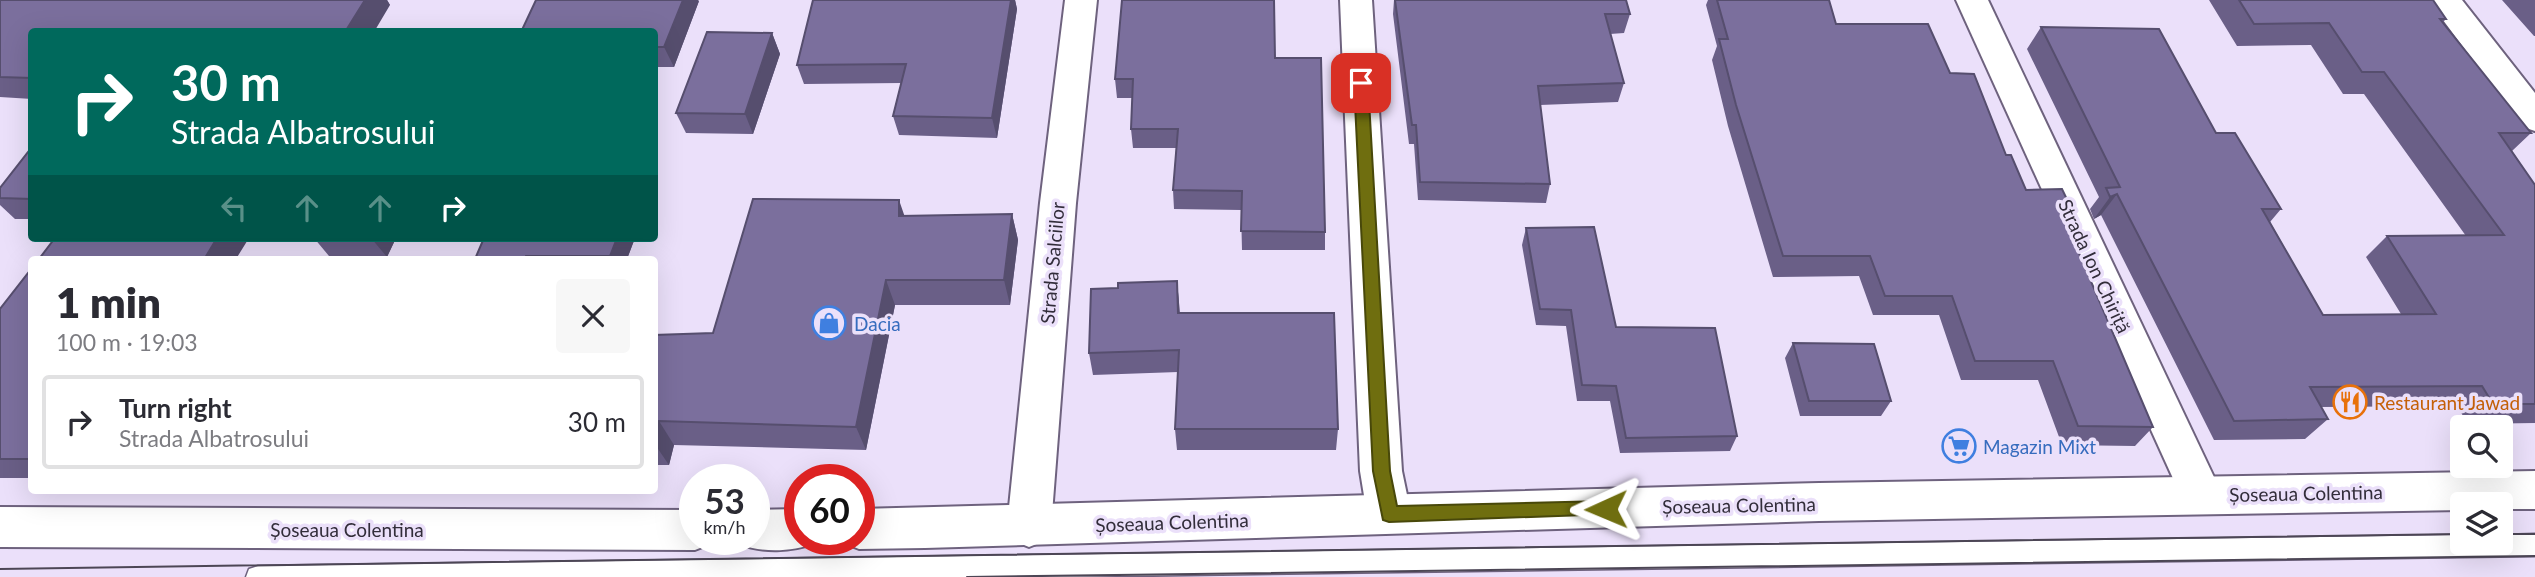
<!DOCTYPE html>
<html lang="en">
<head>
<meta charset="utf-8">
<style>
  body { margin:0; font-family:Lato,sans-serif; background:#f7f7f7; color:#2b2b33; height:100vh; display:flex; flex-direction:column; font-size:26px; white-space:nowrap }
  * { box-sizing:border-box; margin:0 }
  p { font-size:23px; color:#7c7c81 }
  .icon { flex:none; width:38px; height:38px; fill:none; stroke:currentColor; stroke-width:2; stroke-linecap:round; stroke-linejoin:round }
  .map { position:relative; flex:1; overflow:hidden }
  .panel { position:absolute; left:28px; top:256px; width:630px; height:238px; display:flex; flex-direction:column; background:#fff; border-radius:7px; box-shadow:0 7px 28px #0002 }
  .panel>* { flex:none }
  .top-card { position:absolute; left:28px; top:28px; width:630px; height:214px; border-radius:7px; box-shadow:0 7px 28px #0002; background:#00695c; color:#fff; overflow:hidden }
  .fabs { position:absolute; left:2450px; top:415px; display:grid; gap:14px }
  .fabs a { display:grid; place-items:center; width:63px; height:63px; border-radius:7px; background:#fff; box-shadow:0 7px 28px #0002; font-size:35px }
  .speed { position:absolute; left:679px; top:464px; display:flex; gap:14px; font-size:35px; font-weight:700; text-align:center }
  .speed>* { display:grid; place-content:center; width:91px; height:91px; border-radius:50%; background:#fff; box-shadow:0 7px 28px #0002; line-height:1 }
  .speed small { font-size:18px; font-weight:400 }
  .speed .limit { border:10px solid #d22; background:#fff; color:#111 }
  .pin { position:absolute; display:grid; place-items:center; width:60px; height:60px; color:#fff; margin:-30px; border-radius:14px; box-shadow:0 4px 10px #0006 }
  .me { position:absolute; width:77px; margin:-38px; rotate:269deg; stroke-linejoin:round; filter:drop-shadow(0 0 5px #0008) }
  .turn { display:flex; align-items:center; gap:24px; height:147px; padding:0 28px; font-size:32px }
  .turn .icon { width:91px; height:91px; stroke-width:2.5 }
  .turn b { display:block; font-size:49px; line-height:60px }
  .lanes { display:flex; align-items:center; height:66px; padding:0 28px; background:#0003; justify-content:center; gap:35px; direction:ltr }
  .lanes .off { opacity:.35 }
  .round { display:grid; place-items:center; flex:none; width:74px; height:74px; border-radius:7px; background:#f7f7f7 }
  .headline { display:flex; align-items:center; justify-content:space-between; height:119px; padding:0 28px }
  h1 { font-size:42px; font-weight:800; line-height:52px }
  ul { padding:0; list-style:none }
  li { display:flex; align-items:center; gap:21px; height:94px; margin:0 14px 10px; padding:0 14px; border:4px solid #e1e1e2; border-radius:7px }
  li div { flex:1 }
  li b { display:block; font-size:26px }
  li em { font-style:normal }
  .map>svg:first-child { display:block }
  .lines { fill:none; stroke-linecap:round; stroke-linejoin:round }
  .lane-casing { stroke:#6e627e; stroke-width:3 }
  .street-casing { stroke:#6e627e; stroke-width:4 }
  .secondary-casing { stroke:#6e627e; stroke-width:4 }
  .primary-casing { stroke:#6e627e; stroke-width:4 }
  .lane { fill:#fff; fill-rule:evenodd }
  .street { fill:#fff; fill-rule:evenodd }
  .secondary { fill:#fff; fill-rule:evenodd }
  .primary { fill:#fff; fill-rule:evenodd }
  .tram { stroke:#4c4655; stroke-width:2 }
  .wall { fill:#6a5f87 }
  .shaded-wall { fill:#564e6e }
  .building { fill:#7b6f9d; stroke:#564e6e; stroke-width:2 }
  .route { fill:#6f6e0f; stroke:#48480a; stroke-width:2 }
  .labels { text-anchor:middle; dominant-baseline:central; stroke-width:7; stroke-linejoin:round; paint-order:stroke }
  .street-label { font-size:19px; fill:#322d3a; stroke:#ebe0fa }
  .shop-label { font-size:19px; fill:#366cbe; stroke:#ebe0fa; text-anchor:start }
  .food-label { font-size:19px; fill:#c56008; stroke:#ebe0fa; text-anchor:start }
</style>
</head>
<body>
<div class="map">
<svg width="2535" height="577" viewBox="0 0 2535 577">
  <rect width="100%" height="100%" fill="#ebe0fa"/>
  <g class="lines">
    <defs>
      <path id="lane" d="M 2535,534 L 2535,556 L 1047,577 L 246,577 L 249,569 L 258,566 L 2462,535 L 2462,542 L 2501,542 L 2501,535 Z"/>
      <path id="street" d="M 1956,0 L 1988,0 L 2222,494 L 2216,507 L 2201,513 L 2186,507 Z"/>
      <path id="secondary" d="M 1065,0 L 1097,0 L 1076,203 L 1051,527 L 1044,541 L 1029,547 L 1014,541 L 1007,527 L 1040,203 Z
        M 1340,0 L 1372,0 L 1402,471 L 1411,514 L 1404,528 L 1389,533 L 1374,528 L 1367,514 L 1360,471 Z
        M 2428,0 L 2462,0 L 2535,93 L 2535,131 L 2523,127 Z"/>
      <path id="primary" d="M 2535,471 L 2535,509 L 2501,509 L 2501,504 L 2462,504 L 2462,510 L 1819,521 L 925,548 L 859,549 L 844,543 L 842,539 L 859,539 L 859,509 L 1819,483 Z
        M 0,507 L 695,510 L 695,539 L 713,539 L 710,544 L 695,550 L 0,547 Z
        M 800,509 L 800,539 L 817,539 L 815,543 C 792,552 762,553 739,544 L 736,539 L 754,539 L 754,510 Z"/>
    </defs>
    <!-- lane casing -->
    <use href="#lane" class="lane-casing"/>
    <!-- street casing -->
    <use href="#street" class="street-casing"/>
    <!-- secondary casing -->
    <use href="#secondary" class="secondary-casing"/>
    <!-- primary casing -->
    <use href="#primary" class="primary-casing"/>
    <!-- lane -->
    <use href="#lane" class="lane"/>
    <!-- street -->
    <use href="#street" class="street"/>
    <!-- secondary -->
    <use href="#secondary" class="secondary"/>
    <!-- primary -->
    <use href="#primary" class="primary"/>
    <!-- tram -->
    <path class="tram" d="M 2501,534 L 2535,534
      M 0,569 L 2462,534
      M 967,577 L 2535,556"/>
  </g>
  <!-- wall -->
  <path class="wall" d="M 0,0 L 387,0 L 390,5 L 32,32 L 32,99 L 0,97 Z
    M 813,0 L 1015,0 L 1017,9 L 997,138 L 899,135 L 893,116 L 901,83 L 804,84 L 797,65 Z
    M 1394,0 L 1626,0 L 1630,14 L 1624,33 L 1610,34 L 1624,83 L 1618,102 L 1540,105 L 1550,184 L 1546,203 L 1418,200 L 1414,144 L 1409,144 L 1393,14 Z
    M 1708,0 L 1829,0 L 1836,24 L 1950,73 L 2006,155 L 2026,190 L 2067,224 L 2153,427 L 2135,446 L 2062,445 L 2038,380 L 1961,380 L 1939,315 L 1873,315 L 1859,276 L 1773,277 L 1728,126 L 1712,60 L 1717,46 L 1706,5 Z
    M 2209,0 L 2433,0 L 2446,19 L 2443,22 L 2531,133 L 2512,151 L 2535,185 L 2535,423 L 2468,424 L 2457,406 L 2321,407 L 2328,419 L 2305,439 L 2214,440 L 2101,215 L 2094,219 L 2090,209 L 2099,197 L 2027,49 L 2041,27 L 2216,133 L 2281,209 L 2270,222 L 2323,315 L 2401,314 L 2366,257 L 2387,236 L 2466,236 L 2364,94 L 2343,94 L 2311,45 L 2237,46 Z
    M 2502,0 L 2535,0 L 2535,36 L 2534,36 Z
    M 699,1 L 674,67 L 654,67 L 654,32 Z
    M 772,33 L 780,54 L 753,134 L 686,133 L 676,113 Z
    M 1275,58 L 1325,232 L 1325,250 L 1242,250 L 1241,210 L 1174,209 L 1173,190 L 1176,148 L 1133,148 L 1131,129 L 1132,98 L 1117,98 L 1115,79 Z
    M 32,147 L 32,219 L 15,219 L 0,205 L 0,188 Z
    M 1012,214 L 1018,240 L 1010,305 L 895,305 L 866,450 L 674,445 L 669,465 L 654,465 L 654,335 L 713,333 L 904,216 Z
    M 1526,228 L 1616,327 L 1737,436 L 1730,451 L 1620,453 L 1610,401 L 1577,401 L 1566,326 L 1536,325 L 1522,245 Z
    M 314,238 L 396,238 L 387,257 L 329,256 Z
    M 635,238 L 627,259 L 475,259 Z
    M 32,268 L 32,478 L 0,478 L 0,309 Z
    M 1177,281 L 1180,313 L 1338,429 L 1336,450 L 1177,450 L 1175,429 L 1178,372 L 1093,375 L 1089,353 Z
    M 1793,343 L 1891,401 L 1881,416 L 1800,416 L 1785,358 Z"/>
  <!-- shaded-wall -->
  <path class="shaded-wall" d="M 365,0 L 387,0 L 390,5 L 374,32 L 345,32 Z
    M 683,0 L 698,0 L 699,1 L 674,67 L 664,47 Z
    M 1011,0 L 1015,0 L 1017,9 L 997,138 L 992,118 Z
    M 772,33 L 780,54 L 753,134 L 745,114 Z
    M 2117,194 L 2101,215 L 2094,219 L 2110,197 Z
    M 899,200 L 908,226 L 899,216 Z
    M 1012,214 L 1018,240 L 1010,305 L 1004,280 Z
    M 2074,214 L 2059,234 L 2064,218 Z
    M 217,238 L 249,238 L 236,259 L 206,259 L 205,258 Z
    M 371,238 L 396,238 L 387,257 Z
    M 617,238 L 635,238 L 627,259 L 612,259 L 610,256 Z
    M 886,280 L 895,305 L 866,450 L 856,427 Z
    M 1177,281 L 1179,304 L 1180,335 L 1178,313 Z
    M 659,421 L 674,445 L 669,465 L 654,443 L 654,437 Z"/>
  <!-- building -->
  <path class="building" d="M 0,0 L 365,0 L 345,32 L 32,32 L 32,78 L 0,77 Z
    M 536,0 L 683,0 L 664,47 L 654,47 L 654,32 L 521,32 Z
    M 813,0 L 1011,0 L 992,118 L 893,116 L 906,64 L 797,65 Z
    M 1122,0 L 1274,0 L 1275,58 L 1321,58 L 1325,232 L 1241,231 L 1242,191 L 1173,190 L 1178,129 L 1131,129 L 1133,79 L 1115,79 Z
    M 1395,0 L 1626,0 L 1630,14 L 1605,14 L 1624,83 L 1538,86 L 1550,184 L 1420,182 L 1416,125 L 1412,125 Z
    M 1717,0 L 1829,0 L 1836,24 L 1928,24 L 1950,73 L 1974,74 L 2006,155 L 2011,155 L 2026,190 L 2062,189 L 2074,214 L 2064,218 L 2153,427 L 2078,426 L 2053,361 L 1975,361 L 1952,296 L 1885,296 L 1870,256 L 1783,256 L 1736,105 L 1719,39 L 1728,39 Z
    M 2239,0 L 2433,0 L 2446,19 L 2440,19 L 2531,133 L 2499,133 L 2535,185 L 2535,404 L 2493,404 L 2482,386 L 2310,387 L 2328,419 L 2234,421 L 2117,194 L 2110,197 L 2106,188 L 2120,187 L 2041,27 L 2159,29 L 2216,133 L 2235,133 L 2281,209 L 2262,209 L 2323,315 L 2436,314 L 2387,236 L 2504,235 L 2384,72 L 2362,72 L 2329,23 L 2254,24 Z
    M 707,32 L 772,33 L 745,114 L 676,113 Z
    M 32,147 L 32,199 L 0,198 L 0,188 Z
    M 753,199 L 899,200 L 899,216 L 1012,214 L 1004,280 L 886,280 L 856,427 L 659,421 L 654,437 L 654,335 L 713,333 Z
    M 1594,227 L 1616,327 L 1715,328 L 1737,436 L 1626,438 L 1616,386 L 1582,385 L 1571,310 L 1540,309 L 1526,228 Z
    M 55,238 L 217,238 L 205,258 L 216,258 L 215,259 L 39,259 Z
    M 484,238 L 617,238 L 610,256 L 526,256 L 524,259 L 475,259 Z
    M 32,268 L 32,459 L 0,459 L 0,309 Z
    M 1177,281 L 1178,313 L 1334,313 L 1338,429 L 1175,429 L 1179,350 L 1089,353 L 1091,289 L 1118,288 L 1118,283 Z
    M 1793,343 L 1874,344 L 1891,401 L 1809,401 Z"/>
  <!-- route -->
  <path class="route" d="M 1361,78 L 1368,83 L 1390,471 L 1397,506 L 1606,501 L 1612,503 L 1615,509 L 1612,514 L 1389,522 L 1383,520 L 1373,471 L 1354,83 Z"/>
  <!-- icons -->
  <defs>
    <symbol id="shop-ring" viewBox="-11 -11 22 22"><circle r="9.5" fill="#ebe0fa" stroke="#3f7fe0" stroke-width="1.5"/><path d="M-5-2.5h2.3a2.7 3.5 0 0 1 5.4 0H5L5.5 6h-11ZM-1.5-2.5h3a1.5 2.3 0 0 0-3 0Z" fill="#3f7fe0"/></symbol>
    <symbol id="restaurant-ring" viewBox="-11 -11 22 22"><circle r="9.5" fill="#ebe0fa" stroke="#e8710a" stroke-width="1.5"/><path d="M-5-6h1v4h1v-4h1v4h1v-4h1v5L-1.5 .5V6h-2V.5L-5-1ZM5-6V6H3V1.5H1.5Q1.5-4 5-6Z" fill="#e8710a"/></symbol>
    <symbol id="supermarket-ring" viewBox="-11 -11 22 22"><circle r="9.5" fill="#ebe0fa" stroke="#3f7fe0" stroke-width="1.5"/><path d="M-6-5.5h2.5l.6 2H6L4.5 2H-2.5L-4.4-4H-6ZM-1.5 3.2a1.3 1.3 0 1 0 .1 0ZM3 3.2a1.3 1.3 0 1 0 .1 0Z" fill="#3f7fe0"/></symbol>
  </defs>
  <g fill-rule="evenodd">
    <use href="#shop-ring" x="810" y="304" width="38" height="38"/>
    <use href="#restaurant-ring" x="2331" y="383" width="38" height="38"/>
    <use href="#supermarket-ring" x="1940" y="427" width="38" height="38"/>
  </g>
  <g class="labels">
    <!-- street labels -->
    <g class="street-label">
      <text transform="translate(1052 263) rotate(-85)">Strada Salciilor</text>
      <text transform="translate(2095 266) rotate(65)">Strada Ion Chiriță</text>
      <text transform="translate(2306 493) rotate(-1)">Șoseaua Colentina</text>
      <text transform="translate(1739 505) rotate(-1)">Șoseaua Colentina</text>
      <text transform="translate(1172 522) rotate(-2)">Șoseaua Colentina</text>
      <text x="347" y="529">Șoseaua Colentina</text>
    </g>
    <!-- shop labels -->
    <g class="shop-label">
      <text x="854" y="323">Dacia</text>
      <text x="1983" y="446">Magazin Mixt</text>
    </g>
    <!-- food labels -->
    <g class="food-label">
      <text x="2374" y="402">Restaurant Jawad</text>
    </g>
  </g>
</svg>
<div class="fabs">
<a><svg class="icon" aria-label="search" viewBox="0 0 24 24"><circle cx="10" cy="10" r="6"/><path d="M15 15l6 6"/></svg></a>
<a><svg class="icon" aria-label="layers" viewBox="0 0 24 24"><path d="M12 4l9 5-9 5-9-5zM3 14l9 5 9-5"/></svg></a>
</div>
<div class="speed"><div>53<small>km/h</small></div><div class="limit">60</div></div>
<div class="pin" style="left:1361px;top:83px;background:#d93025"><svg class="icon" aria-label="arrive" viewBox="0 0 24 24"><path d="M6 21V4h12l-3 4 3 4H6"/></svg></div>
<svg class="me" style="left:1606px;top:509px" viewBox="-20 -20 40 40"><path d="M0-17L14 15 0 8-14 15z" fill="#6f6e0f" stroke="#fff" stroke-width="4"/></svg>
<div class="top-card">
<div class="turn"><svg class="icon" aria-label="right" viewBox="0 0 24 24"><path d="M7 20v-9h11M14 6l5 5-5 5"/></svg><div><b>30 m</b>Strada Albatrosului</div></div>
<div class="lanes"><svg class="icon off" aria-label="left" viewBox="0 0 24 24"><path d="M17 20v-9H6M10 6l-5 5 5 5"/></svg><svg class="icon off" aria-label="ahead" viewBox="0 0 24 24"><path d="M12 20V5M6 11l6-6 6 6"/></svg><svg class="icon off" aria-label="ahead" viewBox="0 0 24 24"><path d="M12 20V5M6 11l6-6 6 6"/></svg><svg class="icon" aria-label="right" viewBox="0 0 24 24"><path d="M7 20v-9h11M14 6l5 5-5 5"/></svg></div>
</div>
<section class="panel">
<div class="headline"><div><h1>1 min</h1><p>100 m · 19:03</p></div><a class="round"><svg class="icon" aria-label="close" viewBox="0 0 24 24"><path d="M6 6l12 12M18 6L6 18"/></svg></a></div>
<ul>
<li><svg class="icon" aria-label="right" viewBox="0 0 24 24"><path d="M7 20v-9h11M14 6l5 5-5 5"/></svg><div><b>Turn right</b><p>Strada Albatrosului</p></div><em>30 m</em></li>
</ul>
</section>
</div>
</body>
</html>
